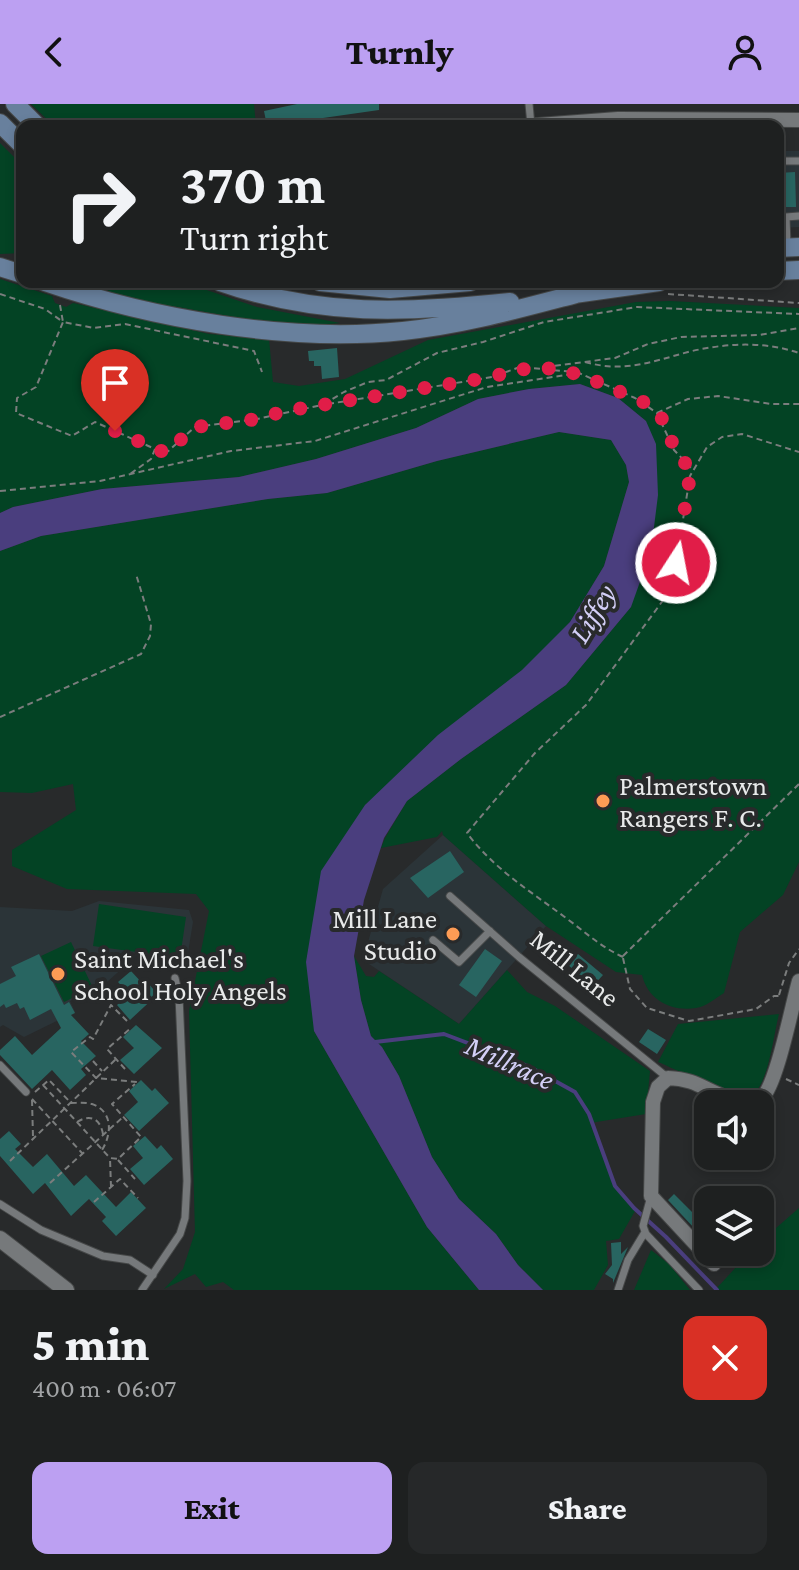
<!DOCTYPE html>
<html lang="en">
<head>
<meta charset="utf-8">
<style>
  body { margin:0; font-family:"Crimson Pro",serif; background:#262829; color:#f1f3f6; height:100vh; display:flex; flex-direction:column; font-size:30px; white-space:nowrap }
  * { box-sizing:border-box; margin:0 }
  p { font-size:26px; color:#a1a3a5 }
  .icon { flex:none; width:44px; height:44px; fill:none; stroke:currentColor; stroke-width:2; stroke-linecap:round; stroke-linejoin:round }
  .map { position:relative; height:1186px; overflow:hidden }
  .side { display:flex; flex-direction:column; background:#1e2020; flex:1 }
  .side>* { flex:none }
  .banner { position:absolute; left:16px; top:16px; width:768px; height:168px; border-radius:16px; box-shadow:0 4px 12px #0003,0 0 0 2px #3c3e3e; background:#1e2020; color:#f1f3f6; overflow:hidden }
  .controls { position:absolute; left:694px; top:986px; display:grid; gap:16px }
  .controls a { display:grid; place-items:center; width:80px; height:80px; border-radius:16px; background:#1e2020; box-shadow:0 4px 12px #0003,0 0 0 2px #3c3e3e; font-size:40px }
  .pin { position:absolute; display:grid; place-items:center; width:68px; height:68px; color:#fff; margin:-82px -34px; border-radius:50% 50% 50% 0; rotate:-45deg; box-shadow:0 0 8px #0007 }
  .pin .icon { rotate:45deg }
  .me { position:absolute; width:88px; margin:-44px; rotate:11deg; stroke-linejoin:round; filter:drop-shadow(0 0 6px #0008) }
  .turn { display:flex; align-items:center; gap:28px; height:168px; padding:0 32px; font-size:36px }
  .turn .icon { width:104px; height:104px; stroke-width:2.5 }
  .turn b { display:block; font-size:56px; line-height:68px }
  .round { display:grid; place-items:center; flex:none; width:84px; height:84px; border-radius:16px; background:#262829 }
  .headline { display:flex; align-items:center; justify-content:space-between; height:136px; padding:0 32px }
  h1 { font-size:48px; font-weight:800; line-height:60px }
  .button { display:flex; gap:16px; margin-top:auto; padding:16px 32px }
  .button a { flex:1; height:92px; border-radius:16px; background:#bca0f2; color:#111; font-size:32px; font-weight:800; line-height:92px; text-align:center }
  .button a+a { background:#262829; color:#f1f3f6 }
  header { display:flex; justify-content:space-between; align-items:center; height:104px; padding:0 32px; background:#bca0f2; color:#111; font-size:36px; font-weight:800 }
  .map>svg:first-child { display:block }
  .built { fill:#2b3438 }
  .green { fill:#034324 }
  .water { fill:#4a3e7e }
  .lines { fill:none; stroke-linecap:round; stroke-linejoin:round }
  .stream { stroke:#4a3e7e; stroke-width:4 }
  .building { fill:#286561 }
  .service-casing { stroke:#454747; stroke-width:9 }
  .minor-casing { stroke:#454747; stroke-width:16 }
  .tertiary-casing { stroke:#454747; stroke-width:18 }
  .secondary-casing { stroke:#454747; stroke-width:20 }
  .path { stroke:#7b7d7d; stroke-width:2; stroke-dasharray:6 4; stroke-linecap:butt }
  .service { stroke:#76797b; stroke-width:7 }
  .minor { stroke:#76797b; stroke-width:14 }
  .tertiary { stroke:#76797b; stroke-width:16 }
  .secondary { stroke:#68809d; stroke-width:18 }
  .route { stroke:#e11d48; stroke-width:14; stroke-dasharray:0 25.2 }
  .poi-dot { fill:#fd9c55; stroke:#282a2b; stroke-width:3 }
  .labels { text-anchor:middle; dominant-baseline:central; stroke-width:8; stroke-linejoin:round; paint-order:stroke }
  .poi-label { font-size:28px; fill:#e8eaea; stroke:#282a2b; text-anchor:start }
  .street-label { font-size:28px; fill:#e8eaea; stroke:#282a2b }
  .water-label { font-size:30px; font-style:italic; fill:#d3cff6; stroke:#282a2b }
</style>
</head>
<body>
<header><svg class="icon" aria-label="back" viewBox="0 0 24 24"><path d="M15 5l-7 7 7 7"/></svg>Turnly<svg class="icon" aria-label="person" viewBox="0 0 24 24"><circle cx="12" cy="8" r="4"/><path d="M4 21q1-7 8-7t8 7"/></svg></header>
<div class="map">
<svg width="799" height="1186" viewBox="0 0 799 1186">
  <rect width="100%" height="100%" fill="#282a2b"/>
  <!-- built -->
  <path class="built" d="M 778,47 L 799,47 L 799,123 L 778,124 Z
    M 443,731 L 546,822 L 459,920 L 363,856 L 383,785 Z
    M 99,797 L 189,806 L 193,818 L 186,861 L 136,852 L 107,878 L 70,897 L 75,908 L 24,933 L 3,921 L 0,923 L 0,803 L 72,807 Z"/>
  <!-- green -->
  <path class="green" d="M 31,0 L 254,0 L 256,22 L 54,22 Z
    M 0,39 L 22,61 L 22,149 L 0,150 Z
    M 0,175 L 52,192 L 55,199 L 66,203 L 73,199 L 209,230 L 269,235 L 273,278 L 299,282 L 345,275 L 428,236 L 636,198 L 670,197 L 799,204 L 799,758 L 783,791 L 740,828 L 724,889 C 716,894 705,903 696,904 C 671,908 648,896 642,871 L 616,868 L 546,822 L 443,731 L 442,727 L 437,733 L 381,744 L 385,734 L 407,697 L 461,655 L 566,581 L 631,503 L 646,317 L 618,294 L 580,280 L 529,285 L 478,295 L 416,324 L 316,355 L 239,373 L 102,385 L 13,403 L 0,409 Z
    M 96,178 L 183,178 L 257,203 L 340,219 C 286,225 231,212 178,203 C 170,201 162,203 154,202 C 134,198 111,191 96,178 Z
    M 559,328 L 611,336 L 626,361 L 629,378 L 604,462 L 570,518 L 521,570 L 365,701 L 314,927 L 427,1123 L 479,1186 L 234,1186 L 223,1178 L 206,1183 L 195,1170 L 164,1185 L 183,1165 L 195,1128 L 189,907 L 209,807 L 196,790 L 67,785 L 12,762 L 12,746 L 76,706 L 73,680 L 32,689 L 0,688 L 0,447 L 41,432 L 268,395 L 327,389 L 437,357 Z
    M 99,800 L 186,813 L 180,854 L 93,842 Z
    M 71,838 L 93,884 L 64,898 L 41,852 Z
    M 354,852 L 366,872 L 374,873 L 379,867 L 459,920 L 507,866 L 527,888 L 555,902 L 650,967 L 646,1010 L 590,1019 L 614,1083 L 635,1107 L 619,1135 L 606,1137 L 608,1161 L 594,1186 L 543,1186 L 518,1161 L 496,1130 L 459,1095 L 432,1053 L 399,972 L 382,943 L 371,932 L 361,896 Z
    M 779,910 C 774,929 769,974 756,987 C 742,1000 676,965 658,958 L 678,920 Z
    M 799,1104 L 799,1186 L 715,1186 L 750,1148 L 760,1148 L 760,1138 Z
    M 651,1146 L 669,1160 L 690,1186 L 634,1186 Z"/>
  <!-- water -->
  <path class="water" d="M 580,280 L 618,294 L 646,317 L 656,340 L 658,391 L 651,447 L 631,503 L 566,581 L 461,655 L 407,697 L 384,734 L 364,796 L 354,852 L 361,896 L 371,932 L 382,943 L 399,972 L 432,1053 L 459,1095 L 496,1130 L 518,1161 L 543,1186 L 479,1186 L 427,1123 L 314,927 L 306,858 L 321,767 L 365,701 L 438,631 L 522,566 L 570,518 L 604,462 L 629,378 L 626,361 L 611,336 L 559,328 L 437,357 L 327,389 L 268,395 L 41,432 L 0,447 L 0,409 L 13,403 L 102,385 L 239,373 L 316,355 L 416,324 L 478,295 L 529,285 Z"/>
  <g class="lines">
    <!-- stream -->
    <path class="stream" d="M 375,938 L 444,930 L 528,962 L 575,988 L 589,1010 L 615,1082 L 634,1104 L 666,1133 L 717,1186"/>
  </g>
  <!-- building -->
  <path class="building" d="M 297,0 L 379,0 L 379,6 L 267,22 L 264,7 Z
    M 795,68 L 796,103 L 778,103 L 778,69 Z
    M 337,244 L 339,273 L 322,275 L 321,262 L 314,262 L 314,257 L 309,257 L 308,247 Z
    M 450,747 L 464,768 L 428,794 L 410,774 Z
    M 485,845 L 502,857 L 476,893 L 459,881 Z
    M 39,850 L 64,901 L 69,898 L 75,909 L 71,911 L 89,930 L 81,937 L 96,952 L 81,965 L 86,971 L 70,986 L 52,966 L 32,985 L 0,951 L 0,946 L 15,932 L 32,951 L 61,924 L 51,905 L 30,916 L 24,903 L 20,905 L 17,899 L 6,904 L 4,900 L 0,903 L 0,880 L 16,872 L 11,863 Z
    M 578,850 L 603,871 L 593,882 L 568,861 Z
    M 131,867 L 143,880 L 146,877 L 158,890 L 130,916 L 117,901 L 129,890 L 118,878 Z
    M 136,921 L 162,944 L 134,970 L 120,956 L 134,944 L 123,933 Z
    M 648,925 L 666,936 L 657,950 L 639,938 Z
    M 141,976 L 152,987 L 155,984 L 169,999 L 139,1027 L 124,1011 L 138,998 L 129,987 Z
    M 9,1027 L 21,1040 L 15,1045 L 33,1063 L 47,1050 L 74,1082 L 86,1071 L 116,1103 L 131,1088 L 146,1104 L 116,1132 L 102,1117 L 106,1113 L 89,1095 L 71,1112 L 45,1079 L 33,1090 L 0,1052 L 0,1035 Z
    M 145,1032 L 157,1045 L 161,1041 L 173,1055 L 144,1081 L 130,1065 L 143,1054 L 133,1042 Z
    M 674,1090 L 708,1124 L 708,1139 L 668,1096 Z
    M 621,1138 L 621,1150 L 628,1143 L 613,1179 L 613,1175 L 605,1170 L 612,1161 L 611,1139 Z"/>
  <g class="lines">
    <defs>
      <path id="service" d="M 529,0 L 531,21
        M 778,57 L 799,57
        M 778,113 L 786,113 L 787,141
        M 786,113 L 799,112
        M 450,792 L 519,853 L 668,974
        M 433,836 L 459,858 L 490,827
        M 0,961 L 26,988
        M 651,1092 L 643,1122 L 646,1130 L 699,1186
        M 0,1100 L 41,1126 L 103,1152 L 130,1156 L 153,1171
        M 142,1186 L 180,1130 L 185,1114 L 187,1077 L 179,892 L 175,874
        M 618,1186 L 628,1156 L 645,1128"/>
      <path id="minor" d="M 525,22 L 618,15 L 799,16
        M 714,1160 L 651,1092 L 653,998 L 658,983 L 668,974 C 698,975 706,988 732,995 C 741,997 754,1001 762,994 C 777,980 792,901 799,877"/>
      <path id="tertiary" d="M 0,1135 L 66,1186"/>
      <path id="secondary" d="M 15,0 L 37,22
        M 0,19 L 22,41
        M 778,144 L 799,143
        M 0,163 L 22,170
        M 778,167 L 799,166
        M 45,178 C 153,215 289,239 403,227 C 462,221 519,205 576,190
        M 220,178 C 320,213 407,209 510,198
        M 320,178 L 390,185 L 470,178
        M 567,191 L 659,178"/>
    </defs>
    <!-- service casing -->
    <use href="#service" class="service-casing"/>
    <!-- minor casing -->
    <use href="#minor" class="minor-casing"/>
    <!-- tertiary casing -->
    <use href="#tertiary" class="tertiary-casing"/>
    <!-- secondary casing -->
    <use href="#secondary" class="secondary-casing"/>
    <!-- path -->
    <path class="path" d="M 0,190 L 45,205 L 63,218 L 36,283 L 17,294 L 16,309 L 72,332 L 95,318 L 155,345 L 151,355 L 130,370
      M 668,190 L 799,199
      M 60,201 L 63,218 L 94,224 L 125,220 L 254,247 L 262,268
      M 585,258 C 624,269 651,258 688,248 C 725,239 764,237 799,249
      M 545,263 L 615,254 L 648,240 L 681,233 L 759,231 L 799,224
      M 324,300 L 344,288 L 368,278 L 386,276 L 437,249 L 483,238 L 544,218 L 637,203 L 799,210
      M 328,300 L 492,273 L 520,263 L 574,268
      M 657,309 L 688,295 L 718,292 L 771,300 L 799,300
      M 155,345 L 166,349 L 195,323 L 257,315 L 322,301
      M 0,387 L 100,377 L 231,347 L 315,337 L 487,283 L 579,269 L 635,294 L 657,309 L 674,346 L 692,365
      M 0,613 L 141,550 L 150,532 L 151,520 L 136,470
      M 623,852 L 799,680
      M 623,853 C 601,843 585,828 566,814 C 530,787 494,765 467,729 L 535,649 L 586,601 L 664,495 L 676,459 L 690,372 L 707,343 L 722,333 L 742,330 L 799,348
      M 623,854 L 630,885 L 647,904 L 689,917 L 756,905 L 774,892 L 781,892
      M 779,891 L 789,859 L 799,845
      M 127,917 L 111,901 L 93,935 L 90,933 L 71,948 L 96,974 L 137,978
      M 93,957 L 102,967
      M 125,965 L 107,945 L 131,924
      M 786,975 L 799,981
      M 43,981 L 109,1053
      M 35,988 L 49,976 L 71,999 C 78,999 85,998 92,1000 C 113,1007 112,1030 102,1046
      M 32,995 L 82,1049
      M 32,996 L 33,1033
      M 77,1018 C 90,1010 100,1014 103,1030
      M 118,1056 L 135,1075
      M 10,1057 L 116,955
      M 50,1079 L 123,1013
      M 111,1083 L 110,1054 L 118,1055 L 141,1033 L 112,1000 L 135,980
      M 94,1098 L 120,1075 L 138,1094"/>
    <!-- service -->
    <use href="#service" class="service"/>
    <!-- minor -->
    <use href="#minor" class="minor"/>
    <!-- tertiary -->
    <use href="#tertiary" class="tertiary"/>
    <!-- secondary -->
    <use href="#secondary" class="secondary"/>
  </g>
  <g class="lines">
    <!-- route -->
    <path class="route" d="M 115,327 L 166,349 L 195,323 L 257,315 L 285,307 L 492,273 C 544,256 570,265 618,287 C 630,292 648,298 657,308 C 672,325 668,347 693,366 L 690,372 L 676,459"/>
  </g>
  <!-- markers -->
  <g class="poi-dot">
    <circle cx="603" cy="697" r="8"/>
    <circle cx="453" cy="830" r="8"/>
    <circle cx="58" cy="870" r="8"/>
  </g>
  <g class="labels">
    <!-- poi labels -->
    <g class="poi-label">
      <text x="619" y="681">Palmerstown<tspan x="619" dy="32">Rangers F. C.</tspan></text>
      <text x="437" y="814" text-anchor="end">Mill Lane<tspan x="437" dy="32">Studio</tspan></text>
      <text x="74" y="854">Saint Michael's<tspan x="74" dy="32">School Holy Angels</tspan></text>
    </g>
    <!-- street labels -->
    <g class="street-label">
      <text transform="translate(575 864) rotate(39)">Mill Lane</text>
    </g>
    <!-- water labels -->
    <g class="water-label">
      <text transform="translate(592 509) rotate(-59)">Liffey</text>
      <text transform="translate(510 958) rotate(24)">Millrace</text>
    </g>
  </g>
</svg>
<div class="controls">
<a><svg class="icon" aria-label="sound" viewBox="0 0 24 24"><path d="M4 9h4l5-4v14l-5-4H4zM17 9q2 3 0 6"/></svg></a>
<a><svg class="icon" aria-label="layers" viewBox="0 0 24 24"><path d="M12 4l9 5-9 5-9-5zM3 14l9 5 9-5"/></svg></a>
</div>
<div class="pin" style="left:115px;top:327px;background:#d93025"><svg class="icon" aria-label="arrive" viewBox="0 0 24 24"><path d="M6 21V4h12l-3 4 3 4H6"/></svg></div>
<svg class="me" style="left:676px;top:459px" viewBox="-20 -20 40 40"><circle r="17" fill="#e11d48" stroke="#fff" stroke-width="3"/><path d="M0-11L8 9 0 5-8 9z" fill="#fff"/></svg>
<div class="banner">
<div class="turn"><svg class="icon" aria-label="right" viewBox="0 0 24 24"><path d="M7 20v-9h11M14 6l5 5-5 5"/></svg><div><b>370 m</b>Turn right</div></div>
</div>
</div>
<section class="side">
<div class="headline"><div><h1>5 min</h1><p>400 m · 06:07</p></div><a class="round" style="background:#d93025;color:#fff"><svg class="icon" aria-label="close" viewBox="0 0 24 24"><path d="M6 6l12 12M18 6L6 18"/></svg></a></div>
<div class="button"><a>Exit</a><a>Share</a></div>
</section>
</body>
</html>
